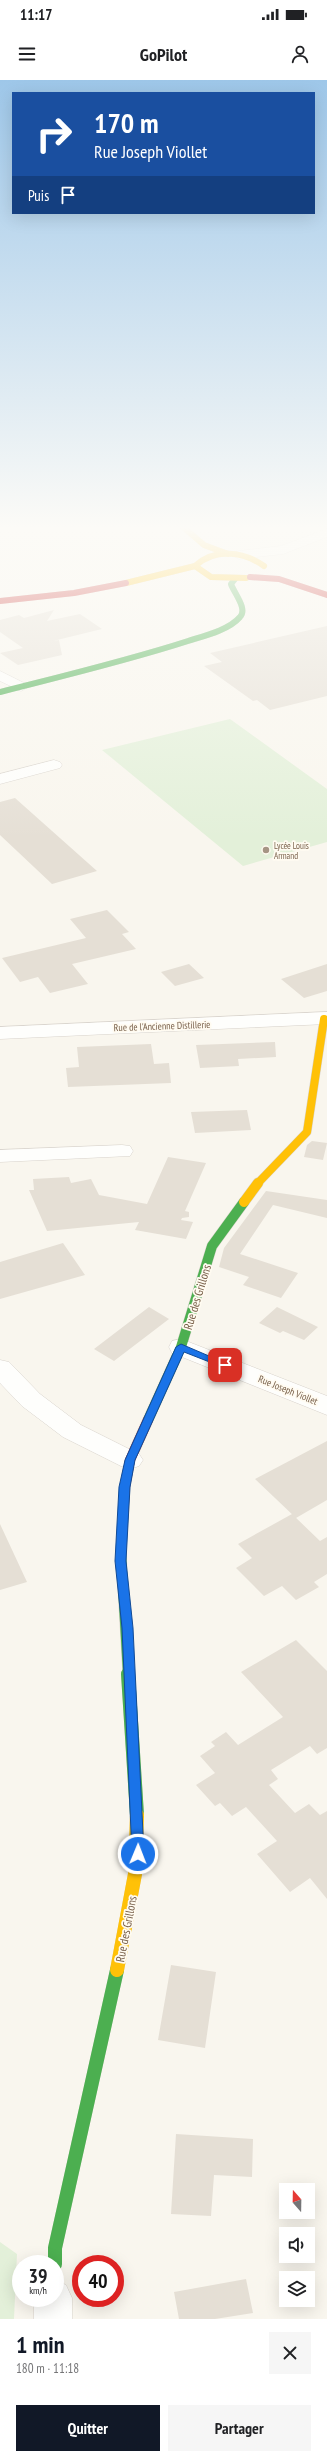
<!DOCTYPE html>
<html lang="fr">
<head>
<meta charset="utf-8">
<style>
  body { margin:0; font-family:"PT Sans Narrow",sans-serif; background:#f6f6f6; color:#202124; height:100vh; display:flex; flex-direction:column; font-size:15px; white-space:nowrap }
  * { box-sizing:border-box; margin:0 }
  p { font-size:13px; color:#757577 }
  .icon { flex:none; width:22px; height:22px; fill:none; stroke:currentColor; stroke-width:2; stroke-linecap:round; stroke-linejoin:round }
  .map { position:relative; height:2239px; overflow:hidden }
  .panel { display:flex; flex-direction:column; background:#fff; flex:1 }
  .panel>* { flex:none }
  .guide { position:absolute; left:12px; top:12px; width:303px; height:122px; border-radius:0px; box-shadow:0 4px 16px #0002; background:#1a4fa0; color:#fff; overflow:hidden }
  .needle { width:26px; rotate:340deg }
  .tools { position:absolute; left:279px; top:2103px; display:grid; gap:8px }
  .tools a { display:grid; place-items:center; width:36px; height:36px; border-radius:0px; background:#fff; box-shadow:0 4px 16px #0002; font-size:20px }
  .speed { position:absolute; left:12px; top:2175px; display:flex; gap:8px; font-size:20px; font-weight:700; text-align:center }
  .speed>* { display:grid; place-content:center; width:52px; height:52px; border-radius:50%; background:#fff; box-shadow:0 4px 16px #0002; line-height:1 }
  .speed small { font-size:10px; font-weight:400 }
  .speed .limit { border:6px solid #d22; background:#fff; color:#111 }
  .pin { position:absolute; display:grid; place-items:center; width:34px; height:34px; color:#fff; margin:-17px; border-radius:8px; box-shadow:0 2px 6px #0006 }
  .me { position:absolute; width:44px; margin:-22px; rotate:1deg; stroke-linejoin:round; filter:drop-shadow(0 0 3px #0008) }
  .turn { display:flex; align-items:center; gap:14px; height:84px; padding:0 16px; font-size:18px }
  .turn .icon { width:52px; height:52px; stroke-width:2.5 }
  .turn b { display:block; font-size:28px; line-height:34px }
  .then { display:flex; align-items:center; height:38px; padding:0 16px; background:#0003; gap:8px; font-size:15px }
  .round { display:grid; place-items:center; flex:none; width:42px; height:42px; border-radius:0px; background:#f6f6f6 }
  .head { display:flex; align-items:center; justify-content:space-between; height:68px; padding:0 16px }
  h1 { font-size:24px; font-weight:700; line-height:30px; color:#111827 }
  .button { display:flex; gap:8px; margin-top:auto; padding:8px 16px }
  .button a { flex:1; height:46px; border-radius:0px; background:#111827; color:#fff; font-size:16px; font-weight:700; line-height:46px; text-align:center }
  .button a+a { background:#f6f6f6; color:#202124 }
  .status { display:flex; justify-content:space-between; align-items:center; height:28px; padding:0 20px; background:#fff; direction:ltr }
  .status svg { height:11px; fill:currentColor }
  header { display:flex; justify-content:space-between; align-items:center; height:52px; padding:0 16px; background:#fff; font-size:18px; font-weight:700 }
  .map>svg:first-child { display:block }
  .green { fill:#e3f0d9 }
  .building { fill:#e5dfd5 }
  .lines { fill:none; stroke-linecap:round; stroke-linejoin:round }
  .street-casing { stroke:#d8d3cc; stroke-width:1 }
  .fast-far2-casing { stroke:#d9d3cc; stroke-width:6 }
  .fast-far1-casing { stroke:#d9d3cc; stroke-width:11 }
  .fast-casing { stroke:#d9d3cc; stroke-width:14 }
  .slow-far3-casing { stroke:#d9d3cc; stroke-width:6 }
  .slow-far2-casing { stroke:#d9d3cc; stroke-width:9 }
  .slow-far1-casing { stroke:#d9d3cc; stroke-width:11 }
  .slow-casing { stroke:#d9d3cc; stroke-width:14 }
  .jam-far1-casing { stroke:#d9d3cc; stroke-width:6 }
  .jam-casing { stroke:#d9d3cc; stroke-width:11 }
  .street { fill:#fefefc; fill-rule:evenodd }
  .fast-far2 { stroke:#4caf50; stroke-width:6 }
  .fast-far1 { stroke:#4caf50; stroke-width:10 }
  .fast { stroke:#4caf50; stroke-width:14 }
  .slow-far3 { stroke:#ffc107; stroke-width:6 }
  .slow-far2 { stroke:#ffc107; stroke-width:8 }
  .slow-far1 { stroke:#ffc107; stroke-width:10 }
  .slow { stroke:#ffc107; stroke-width:14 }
  .jam-far1 { stroke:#c62828; stroke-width:6 }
  .jam { stroke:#c62828; stroke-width:10 }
  .route { fill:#1a73e8; stroke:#114b97 }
  .poi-dot { fill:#a69584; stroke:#fffbf1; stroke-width:1.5 }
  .labels { text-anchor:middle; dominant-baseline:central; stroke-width:3.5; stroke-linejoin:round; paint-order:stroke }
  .far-poi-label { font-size:9px; fill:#79614b; stroke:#fffbf1; text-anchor:start }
  .street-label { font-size:10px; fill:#79614b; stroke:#fffbf1 }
  .near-street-label { font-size:12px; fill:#79614b; stroke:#fffbf1 }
</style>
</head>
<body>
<div class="status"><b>11:17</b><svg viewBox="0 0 49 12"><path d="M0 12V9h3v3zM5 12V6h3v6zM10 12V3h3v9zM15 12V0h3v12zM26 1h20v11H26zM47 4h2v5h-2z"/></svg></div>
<header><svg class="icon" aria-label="menu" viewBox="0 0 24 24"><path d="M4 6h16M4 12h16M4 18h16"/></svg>GoPilot<svg class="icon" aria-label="person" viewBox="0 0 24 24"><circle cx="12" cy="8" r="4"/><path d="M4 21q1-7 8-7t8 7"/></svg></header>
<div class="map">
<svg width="327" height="2239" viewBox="0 0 327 2239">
  <rect width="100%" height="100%" fill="#f9f6ee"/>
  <!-- green -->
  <path class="green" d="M 230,639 L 327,709 L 327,762 L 243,786 L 102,670 Z
    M 0,2162 L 17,2174 L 14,2239 L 0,2239 Z"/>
  <!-- building -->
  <path class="building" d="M 54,530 L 47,541 L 80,534 L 102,549 L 53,561 L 59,560 L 62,575 L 18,585 L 0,573 L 23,568 L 0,552 L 0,540 L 19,535 L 24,538 Z
    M 327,546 L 327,616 L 270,630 L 257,620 L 253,621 L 204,586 L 222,582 L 210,573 Z
    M 15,718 L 97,791 L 52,804 L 0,755 L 0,722 Z
    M 107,830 L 129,852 L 122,854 L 136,869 L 72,884 L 88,904 L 50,913 L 38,897 L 20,902 L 2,878 L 86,858 L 70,839 Z
    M 189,884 L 204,898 L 175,906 L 161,892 Z
    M 327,884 L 327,911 L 304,918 L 281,899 Z
    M 275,962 L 276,977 L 238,979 L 239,986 L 200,988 L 196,965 Z
    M 151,964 L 154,984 L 169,983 L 171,1003 L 68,1007 L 66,988 L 79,987 L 77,967 Z
    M 247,1030 L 251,1050 L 195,1053 L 191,1032 Z
    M 312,1061 L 327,1063 L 323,1080 L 304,1077 L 307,1065 Z
    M 168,1077 L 206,1083 L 185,1131 L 189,1132 L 189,1137 L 182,1138 L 181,1140 L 193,1142 L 186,1159 L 135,1150 L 139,1142 L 47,1151 L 29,1110 L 34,1110 L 33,1099 L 69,1097 L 71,1103 L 91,1099 L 99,1115 L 147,1124 Z
    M 266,1111 L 327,1120 L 327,1138 L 273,1125 L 240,1174 L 298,1193 L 281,1218 L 243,1205 L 249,1197 L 219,1187 L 224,1168 Z
    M 63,1163 L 85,1195 L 0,1219 L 0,1182 Z
    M 149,1227 L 169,1239 L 114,1281 L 94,1269 Z
    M 277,1227 L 318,1247 L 304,1260 L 283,1251 L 280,1253 L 259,1243 Z
    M 327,1361 L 327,1420 L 296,1438 L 255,1399 Z
    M 292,1434 L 320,1461 L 327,1457 L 327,1494 L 314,1502 L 319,1507 L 296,1520 L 282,1506 L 264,1516 L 236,1488 L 252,1478 L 238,1464 Z
    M 0,1444 L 27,1502 L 0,1510 Z
    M 296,1560 L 327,1591 L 327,1668 L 317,1674 L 310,1666 L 271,1690 L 278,1699 L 269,1705 L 295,1733 L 309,1724 L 320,1735 L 327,1731 L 327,1819 L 310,1798 L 290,1812 L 257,1774 L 277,1761 L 246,1727 L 232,1736 L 220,1723 L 215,1726 L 196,1705 L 215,1693 L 200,1676 L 215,1666 L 211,1662 L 226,1652 L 238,1665 L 283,1637 L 241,1592 Z
    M 171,1885 L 216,1892 L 205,1968 L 158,1960 Z
    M 176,2054 L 253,2059 L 252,2097 L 214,2095 L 211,2136 L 171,2134 Z
    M 246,2199 L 253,2233 L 215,2239 L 179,2239 L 174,2212 Z"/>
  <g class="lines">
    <defs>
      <path id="street" d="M 327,449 L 327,457 L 283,474 L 239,479 L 232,475 L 239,471 L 281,466 Z
        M 0,591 L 26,604 L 28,607 L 21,611 L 0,601 Z
        M 54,680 L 60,682 L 62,685 L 60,688 L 0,704 L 0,694 Z
        M 327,932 L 327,944 L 0,959 L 0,947 Z
        M 122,1065 L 130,1066 L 133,1071 L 130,1076 L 0,1082 L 0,1070 Z
        M 181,1259 L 327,1316 L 327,1335 L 172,1273 L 169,1267 L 172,1261 Z
        M 0,1280 L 9,1282 L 40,1314 L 81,1345 L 139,1374 L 143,1380 L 139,1386 L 130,1389 L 121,1386 L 63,1357 L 22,1326 L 0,1303 Z
        M 55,2200 L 66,2205 L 72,2218 L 72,2239 L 34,2239 L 34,2218 L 55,2218 Z"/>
      <path id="fast-far2" d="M 0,612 C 63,596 126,581 188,561 C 204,556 229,550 240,537 C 248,529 234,513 231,504 L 235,499"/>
      <path id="fast-far1" d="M 148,1340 L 181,1267 L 212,1166 L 244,1122
        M 121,1473 L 128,1595"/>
      <path id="fast" d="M 128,1594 L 137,1735
        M 55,2184 L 55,2168 L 117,1890"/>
      <path id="slow-far3" d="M 182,446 L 204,465 L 228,474
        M 195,486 L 211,497 L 246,498
        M 195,486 C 215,468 243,471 264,486
        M 126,503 L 195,486"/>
      <path id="slow-far2" d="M 257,1104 L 307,1052 L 324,939"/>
      <path id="slow-far1" d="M 244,1122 L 258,1103"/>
      <path id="slow" d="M 117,1890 L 135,1794 L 137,1735"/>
      <path id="jam-far1" d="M 250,497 L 279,499 L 327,515
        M 0,521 L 74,513 L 126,503"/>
      <path id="jam" d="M 121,1473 L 125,1407 L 130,1380 L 148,1340"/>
    </defs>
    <!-- street casing -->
    <use href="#street" class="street-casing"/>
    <!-- fast-far2 casing -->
    <use href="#fast-far2" class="fast-far2-casing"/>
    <!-- fast-far1 casing -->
    <use href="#fast-far1" class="fast-far1-casing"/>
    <!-- fast casing -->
    <use href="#fast" class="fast-casing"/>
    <!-- slow-far3 casing -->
    <use href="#slow-far3" class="slow-far3-casing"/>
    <!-- slow-far2 casing -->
    <use href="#slow-far2" class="slow-far2-casing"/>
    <!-- slow-far1 casing -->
    <use href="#slow-far1" class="slow-far1-casing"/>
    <!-- slow casing -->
    <use href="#slow" class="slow-casing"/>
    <!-- jam-far1 casing -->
    <use href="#jam-far1" class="jam-far1-casing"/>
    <!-- jam casing -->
    <use href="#jam" class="jam-casing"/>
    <!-- street -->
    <use href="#street" class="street"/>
    <!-- fast-far2 -->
    <use href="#fast-far2" class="fast-far2"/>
    <!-- fast-far1 -->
    <use href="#fast-far1" class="fast-far1"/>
    <!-- fast -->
    <use href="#fast" class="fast"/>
    <!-- slow-far3 -->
    <use href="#slow-far3" class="slow-far3"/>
    <!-- slow-far2 -->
    <use href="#slow-far2" class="slow-far2"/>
    <!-- slow-far1 -->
    <use href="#slow-far1" class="slow-far1"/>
    <!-- slow -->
    <use href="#slow" class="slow"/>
    <!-- jam-far1 -->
    <use href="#jam-far1" class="jam-far1"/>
    <!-- jam -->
    <use href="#jam" class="jam"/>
  </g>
  <!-- sky -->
  <linearGradient id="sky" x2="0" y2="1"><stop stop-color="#9ec7e9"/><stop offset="0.59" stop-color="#fcfbf7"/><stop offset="1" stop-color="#fcfbf7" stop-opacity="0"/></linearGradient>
  <rect width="327" height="759" fill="url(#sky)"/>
  <!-- route -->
  <path class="route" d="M 181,1264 L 230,1285 L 225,1288 L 184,1272 L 135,1380 L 130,1407 L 126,1481 L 133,1548 L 144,1774 L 143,1778 L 133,1778 L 132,1774 L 122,1548 L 115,1481 L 119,1407 L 125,1380 L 176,1267 Z"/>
  <!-- markers -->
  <circle class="poi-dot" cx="266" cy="770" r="4"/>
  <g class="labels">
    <!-- far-poi labels -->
    <g class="far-poi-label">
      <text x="274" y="765">Lycée Louis<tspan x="274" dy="10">Armand</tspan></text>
    </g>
    <!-- street labels -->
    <g class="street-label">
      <text transform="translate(162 946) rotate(-2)">Rue de l'Ancienne Distillerie</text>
      <text transform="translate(288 1310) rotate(22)">Rue Joseph Viollet</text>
    </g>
    <!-- near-street labels -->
    <g class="near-street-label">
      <text transform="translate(197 1217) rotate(-73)">Rue des Grillons</text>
      <text transform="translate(126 1849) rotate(-79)">Rue des Grillons</text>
    </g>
  </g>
</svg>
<div class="tools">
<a><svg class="needle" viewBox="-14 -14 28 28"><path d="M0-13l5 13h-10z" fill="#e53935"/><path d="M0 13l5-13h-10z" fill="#757577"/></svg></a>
<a><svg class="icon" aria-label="sound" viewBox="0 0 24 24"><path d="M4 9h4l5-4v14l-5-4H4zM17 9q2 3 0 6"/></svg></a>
<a><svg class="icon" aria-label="layers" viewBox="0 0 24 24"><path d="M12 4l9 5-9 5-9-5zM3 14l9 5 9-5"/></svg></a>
</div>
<div class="speed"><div>39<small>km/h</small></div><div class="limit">40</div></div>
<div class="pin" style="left:225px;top:1285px;background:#d93025"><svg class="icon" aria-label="arrive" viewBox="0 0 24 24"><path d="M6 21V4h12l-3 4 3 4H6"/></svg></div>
<svg class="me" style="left:138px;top:1774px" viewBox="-20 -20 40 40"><circle r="17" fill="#1a73e8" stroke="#fff" stroke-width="3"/><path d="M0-11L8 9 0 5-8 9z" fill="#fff"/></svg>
<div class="guide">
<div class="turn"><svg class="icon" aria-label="right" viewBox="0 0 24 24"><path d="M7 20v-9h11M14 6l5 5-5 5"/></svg><div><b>170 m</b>Rue Joseph Viollet</div></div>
<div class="then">Puis<svg class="icon" aria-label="arrive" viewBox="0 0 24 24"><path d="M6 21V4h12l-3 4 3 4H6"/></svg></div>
</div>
</div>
<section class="panel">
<div class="head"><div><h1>1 min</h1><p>180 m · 11:18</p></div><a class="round"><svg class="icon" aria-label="close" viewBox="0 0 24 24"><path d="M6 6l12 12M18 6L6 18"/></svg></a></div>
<div class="button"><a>Quitter</a><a>Partager</a></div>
</section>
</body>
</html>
